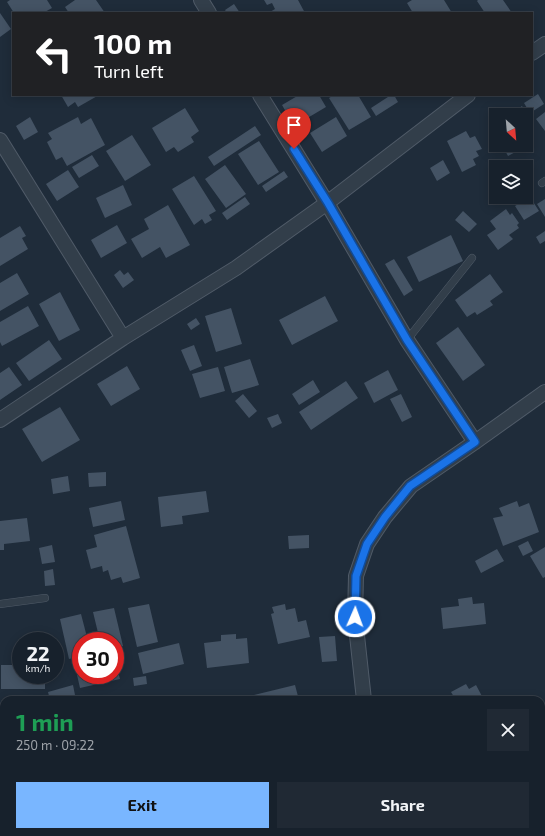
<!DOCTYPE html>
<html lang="en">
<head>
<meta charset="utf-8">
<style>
  body { margin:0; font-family:"Exo 2",sans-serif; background:#202934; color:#f1f3f6; height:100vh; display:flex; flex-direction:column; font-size:15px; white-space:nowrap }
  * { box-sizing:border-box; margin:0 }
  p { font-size:13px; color:#9ea3a9 }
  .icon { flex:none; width:22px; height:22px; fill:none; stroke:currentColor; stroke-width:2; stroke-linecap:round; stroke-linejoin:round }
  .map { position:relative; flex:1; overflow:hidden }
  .drawer { position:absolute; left:0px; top:696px; width:545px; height:140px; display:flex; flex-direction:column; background:#17212c; border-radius:12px 12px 0 0; box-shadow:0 2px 10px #0003,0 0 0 1px #363e48 }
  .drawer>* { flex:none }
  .hud { position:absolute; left:12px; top:12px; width:521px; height:84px; border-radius:0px; box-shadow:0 2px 10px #0003,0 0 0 1px #363e48; background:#202124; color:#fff; overflow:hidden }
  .needle { width:26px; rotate:154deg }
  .fabs { position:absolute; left:489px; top:108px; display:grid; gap:8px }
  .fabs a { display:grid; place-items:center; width:44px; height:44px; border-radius:0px; background:#17212c; box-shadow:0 2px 10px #0003,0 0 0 1px #363e48; font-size:20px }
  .speed { position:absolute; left:12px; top:632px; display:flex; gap:8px; font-size:20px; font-weight:700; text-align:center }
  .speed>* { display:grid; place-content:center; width:52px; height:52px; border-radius:50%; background:#17212c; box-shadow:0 2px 10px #0003,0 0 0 1px #363e48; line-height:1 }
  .speed small { font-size:10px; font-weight:400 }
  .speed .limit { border:6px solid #d22; background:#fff; color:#111 }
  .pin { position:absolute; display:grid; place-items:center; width:34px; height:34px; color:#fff; margin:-41px -17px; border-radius:50% 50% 50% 0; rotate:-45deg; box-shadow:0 0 4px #0007 }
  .pin .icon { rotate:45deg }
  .me { position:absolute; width:44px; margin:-22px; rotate:2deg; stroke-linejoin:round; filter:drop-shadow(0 0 3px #0008) }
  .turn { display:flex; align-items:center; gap:14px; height:84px; padding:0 16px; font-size:18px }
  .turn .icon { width:52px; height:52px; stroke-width:2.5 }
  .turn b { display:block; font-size:28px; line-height:34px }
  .round { display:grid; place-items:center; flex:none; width:42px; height:42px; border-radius:0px; background:#202934 }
  .overview { display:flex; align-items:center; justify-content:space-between; height:68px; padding:0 16px }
  h1 { font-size:24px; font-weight:700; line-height:30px; color:#1e9e55 }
  .action { display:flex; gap:8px; margin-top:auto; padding:8px 16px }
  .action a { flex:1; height:46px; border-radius:0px; background:#79b6ff; color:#111; font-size:16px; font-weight:700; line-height:46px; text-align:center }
  .action a+a { background:#202934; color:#f1f3f6 }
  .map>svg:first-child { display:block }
  .building { fill:#445364 }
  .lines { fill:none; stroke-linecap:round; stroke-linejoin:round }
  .lane-casing { stroke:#505b68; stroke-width:8 }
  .street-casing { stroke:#505b68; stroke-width:16 }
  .lane { stroke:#323e4a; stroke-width:7 }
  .street { stroke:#323e4a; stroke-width:14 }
  .route-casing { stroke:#114b97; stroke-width:10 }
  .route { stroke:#1a73e8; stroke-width:7 }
</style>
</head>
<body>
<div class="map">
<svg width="545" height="836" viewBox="0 0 545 836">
  <rect width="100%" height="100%" fill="#1f2c3a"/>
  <!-- building -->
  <path class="building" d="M 10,0 L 47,0 L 52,8 L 43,13 L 14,13 L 7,2 Z
    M 75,0 L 96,0 L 105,13 L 69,13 L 65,7 Z
    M 264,0 L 298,0 L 305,13 L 271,13 L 270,12 L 275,9 L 272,3 L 267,5 Z
    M 412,0 L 444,0 L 452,13 L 413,13 L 407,3 Z
    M 478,0 L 503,0 L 512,13 L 485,13 L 477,1 Z
    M 234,4 L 240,13 L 227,13 L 225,10 Z
    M 0,13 L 11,29 L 0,37 Z
    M 538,94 L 544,104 L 530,113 L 524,103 Z
    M 61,95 L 99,95 L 78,107 L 75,102 L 68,107 Z
    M 299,95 L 319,95 L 326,107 L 294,126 L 282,105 Z
    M 334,95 L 358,95 L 371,117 L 349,130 L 329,98 Z
    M 391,95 L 394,95 L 398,102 L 376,116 L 371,108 Z
    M 522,106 L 528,117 L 526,118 L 526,115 L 513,115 L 512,113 Z
    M 185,108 L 199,131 L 191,137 L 194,142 L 178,152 L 174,147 L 166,152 L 152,128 Z
    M 545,112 L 545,131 L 536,119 Z
    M 30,117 L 38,132 L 24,140 L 16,126 Z
    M 78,117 L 81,124 L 91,118 L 105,145 L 67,166 L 62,157 L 56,160 L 47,142 L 52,139 L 48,133 Z
    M 336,117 L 347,136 L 322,152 L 310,133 Z
    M 496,118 L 496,135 L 489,122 Z
    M 255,126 L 261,135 L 214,166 L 208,157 Z
    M 466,131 L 470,138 L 475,136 L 482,149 L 476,151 L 479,156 L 473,159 L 476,165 L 462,172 L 447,141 Z
    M 132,135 L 151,165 L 125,181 L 106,151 Z
    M 259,141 L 279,172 L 258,185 L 238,154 Z
    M 502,145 L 519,145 L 521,149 L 508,156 Z
    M 92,155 L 99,166 L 79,178 L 72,167 Z
    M 443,160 L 450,173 L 437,181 L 430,168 Z
    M 225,165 L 246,194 L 226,208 L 205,179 Z
    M 68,170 L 79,187 L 57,201 L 46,184 Z
    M 284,171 L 288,177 L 266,192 L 262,186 Z
    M 194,176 L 216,211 L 209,215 L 212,220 L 205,224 L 202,219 L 194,225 L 172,189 Z
    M 123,185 L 132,205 L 105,218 L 96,198 Z
    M 245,197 L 250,204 L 227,220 L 222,213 Z
    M 530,197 L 539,211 L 524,220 L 515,206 Z
    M 545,199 L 545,217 L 537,204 Z
    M 168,205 L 190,245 L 166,258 L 160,247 L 142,258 L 131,239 L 149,229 L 144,219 Z
    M 506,209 L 510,215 L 512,213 L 519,223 L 517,225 L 519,228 L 509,235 L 513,239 L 498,250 L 487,235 L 496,229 L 490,221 Z
    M 463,211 L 477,224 L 469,232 L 455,220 Z
    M 117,225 L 127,243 L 101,258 L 91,240 Z
    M 20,226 L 26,236 L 22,238 L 28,249 L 0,266 L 0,238 Z
    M 545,231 L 545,241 L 540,244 L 536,237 Z
    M 451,235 L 463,261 L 419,282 L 407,257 Z
    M 394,259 L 413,290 L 404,296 L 385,264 Z
    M 120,270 L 124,275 L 128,272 L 134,280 L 123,288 L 114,275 Z
    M 17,273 L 29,294 L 0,311 L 0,283 Z
    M 490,274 L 503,292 L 490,301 L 493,305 L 477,315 L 475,312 L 467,317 L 455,300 Z
    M 60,292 L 80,330 L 59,341 L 39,304 Z
    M 325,296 L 338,321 L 292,345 L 279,320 Z
    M 28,306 L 39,326 L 2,346 L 0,342 L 0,322 Z
    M 231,308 L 242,344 L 216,352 L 205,316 Z
    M 196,318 L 200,324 L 191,330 L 187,324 Z
    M 458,327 L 485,365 L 463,381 L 436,343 Z
    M 49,340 L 62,359 L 29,381 L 16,363 Z
    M 194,345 L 202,366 L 190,371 L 181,350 Z
    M 250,359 L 259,385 L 232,393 L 224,367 Z
    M 127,366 L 140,389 L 111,406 L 97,384 Z
    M 9,367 L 22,385 L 0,400 L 0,373 Z
    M 218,367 L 225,391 L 200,398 L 192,374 Z
    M 388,370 L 398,390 L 374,403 L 364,383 Z
    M 313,380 L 320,392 L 299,405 L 292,394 Z
    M 346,381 L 358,398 L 311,430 L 299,412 Z
    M 243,394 L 257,411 L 249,418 L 235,401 Z
    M 401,394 L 412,417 L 402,422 L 390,399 Z
    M 60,407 L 80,440 L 42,462 L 22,429 Z
    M 278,414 L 282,423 L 272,428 L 267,418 Z
    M 106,472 L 106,486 L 89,487 L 88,473 Z
    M 68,476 L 70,491 L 53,494 L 51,479 Z
    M 206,491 L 209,512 L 182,516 L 183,524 L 161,527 L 158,497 Z
    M 121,501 L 125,520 L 93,527 L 89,508 Z
    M 517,501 L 519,507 L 529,503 L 539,532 L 503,546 L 493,518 L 503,516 L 499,508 Z
    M 27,518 L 30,541 L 4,544 L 4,550 L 0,550 L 0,521 Z
    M 126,526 L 140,578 L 123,583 L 121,577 L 111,580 L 108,570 L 103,572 L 102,566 L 91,569 L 86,550 L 97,547 L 94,535 Z
    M 309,535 L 309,548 L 289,549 L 288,536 Z
    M 528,541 L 533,551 L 523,556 L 518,546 Z
    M 52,545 L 55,562 L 42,564 L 39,548 Z
    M 545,547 L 545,577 L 543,578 L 530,556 Z
    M 497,549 L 504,561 L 481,573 L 475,561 Z
    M 53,569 L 55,585 L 45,586 L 44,571 Z
    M 472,597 L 473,604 L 484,603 L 486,624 L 443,629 L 441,608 L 459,606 L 458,599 Z
    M 149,604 L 158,642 L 137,647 L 128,608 Z
    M 285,604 L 286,610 L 295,608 L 298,622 L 306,620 L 310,637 L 278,644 L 271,614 L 274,613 L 272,607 Z
    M 114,608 L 123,646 L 115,648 L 115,641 L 100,641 L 93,612 Z
    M 81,614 L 88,641 L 81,641 L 81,656 L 69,659 L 60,619 Z
    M 236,634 L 236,639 L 247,638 L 249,663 L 207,668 L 204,643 L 221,641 L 221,635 Z
    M 335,636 L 337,661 L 322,662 L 319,637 Z
    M 179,643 L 184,664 L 143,674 L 138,653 Z
    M 115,660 L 120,679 L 80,688 L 75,666 L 81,664 L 81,675 L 115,675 Z
    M 1,665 L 21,665 L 21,675 L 45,675 L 45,689 L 1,689 Z
    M 146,676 L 147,684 L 134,686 L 133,678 Z
    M 466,684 L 469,689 L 476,685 L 484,700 L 449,700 L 454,697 L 451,692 Z
    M 73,685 L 75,695 L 56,700 L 50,700 L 48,692 Z
    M 295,685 L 299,700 L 238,700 L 238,699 Z
    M 4,770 L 4,795 L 0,795 L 0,771 Z
    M 29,832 L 53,832 L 54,836 L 30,836 Z
    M 260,832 L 282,832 L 283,836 L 261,836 Z
    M 474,832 L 513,832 L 513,836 L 474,836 Z"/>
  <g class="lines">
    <defs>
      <path id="lane" d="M 542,183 L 545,181
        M 407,340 L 472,258
        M 0,604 L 45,598"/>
      <path id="street" d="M 201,0 L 209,13
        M 532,53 L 545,44
        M 260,95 L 327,203 L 407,340 L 475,442
        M 0,140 L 123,338
        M 0,420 L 123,338 L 236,268 L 327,203 L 468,95
        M 364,700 L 355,617 L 356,576 L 367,544 L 385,517 L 411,486 L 475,442 L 545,392
        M 377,832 L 378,836"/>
    </defs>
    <!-- lane casing -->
    <use href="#lane" class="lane-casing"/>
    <!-- street casing -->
    <use href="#street" class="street-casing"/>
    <!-- lane -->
    <use href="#lane" class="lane"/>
    <!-- street -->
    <use href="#street" class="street"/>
  </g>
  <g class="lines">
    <defs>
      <path id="route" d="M 294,149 L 328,203 L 407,340 L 475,442 L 410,486 L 385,517 L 367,544 L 356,576 L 355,617"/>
    </defs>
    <!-- route casing -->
    <use href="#route" class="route-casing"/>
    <!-- route -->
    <use href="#route" class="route"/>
  </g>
</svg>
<div class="fabs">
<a><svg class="needle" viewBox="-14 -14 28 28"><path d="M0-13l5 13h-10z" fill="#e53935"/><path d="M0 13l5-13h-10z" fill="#9ea3a9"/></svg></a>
<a><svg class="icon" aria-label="layers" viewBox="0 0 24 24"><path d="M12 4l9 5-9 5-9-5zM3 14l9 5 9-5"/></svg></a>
</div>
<div class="speed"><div>22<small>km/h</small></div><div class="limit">30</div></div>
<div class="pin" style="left:294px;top:149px;background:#d93025"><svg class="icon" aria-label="arrive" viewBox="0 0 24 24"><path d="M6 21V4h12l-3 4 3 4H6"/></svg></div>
<svg class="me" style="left:355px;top:617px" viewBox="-20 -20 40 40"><circle r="17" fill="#1a73e8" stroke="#fff" stroke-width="3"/><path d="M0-11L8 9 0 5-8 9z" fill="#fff"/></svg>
<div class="hud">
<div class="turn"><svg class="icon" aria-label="left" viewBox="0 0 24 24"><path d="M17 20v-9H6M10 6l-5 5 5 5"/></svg><div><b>100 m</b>Turn left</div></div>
</div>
<section class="drawer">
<div class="overview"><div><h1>1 min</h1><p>250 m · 09:22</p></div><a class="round"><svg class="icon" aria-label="close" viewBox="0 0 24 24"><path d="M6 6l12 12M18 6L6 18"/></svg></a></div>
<div class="action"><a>Exit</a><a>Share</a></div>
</section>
</div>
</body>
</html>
